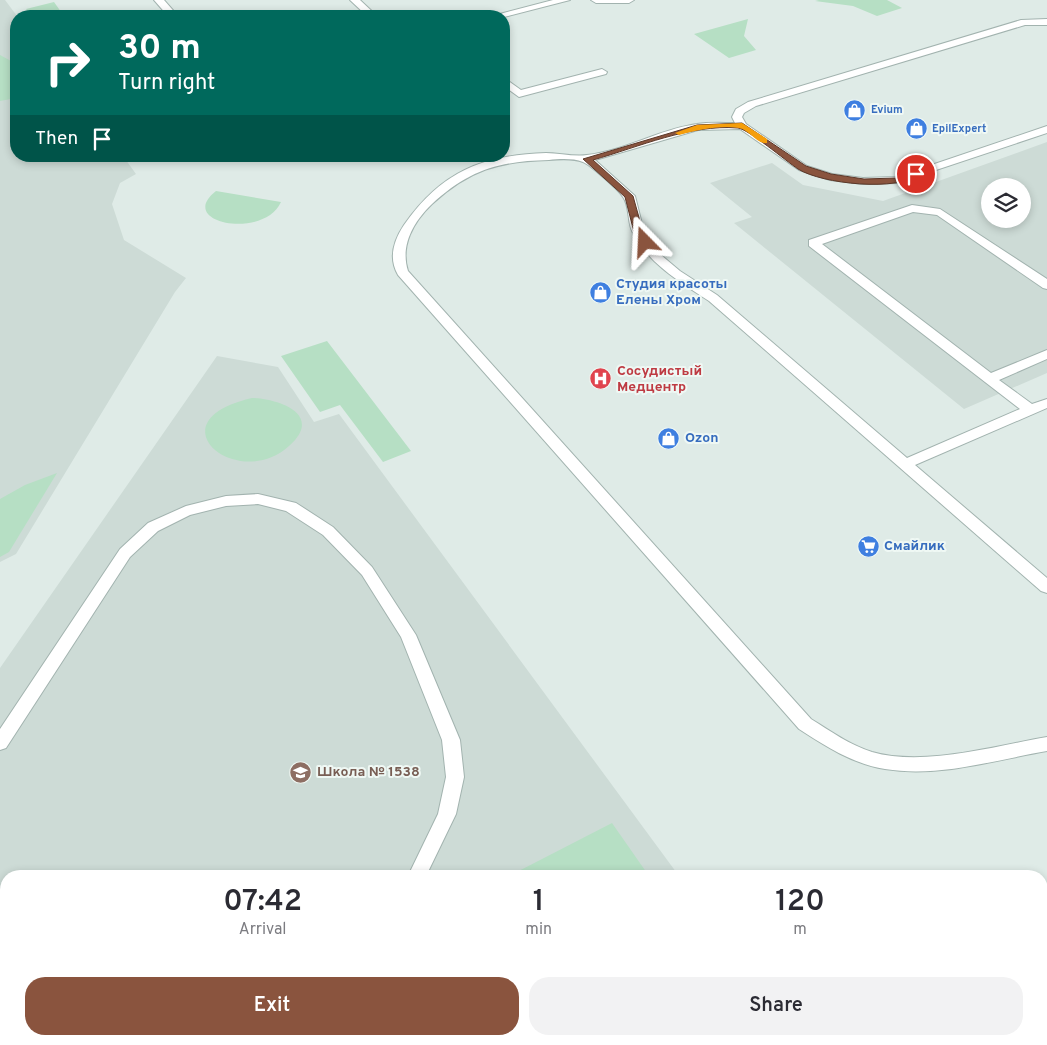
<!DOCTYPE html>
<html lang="en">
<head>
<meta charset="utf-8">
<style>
  body { margin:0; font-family:Overpass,sans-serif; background:#f2f2f3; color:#2b2b33; height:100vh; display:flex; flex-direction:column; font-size:19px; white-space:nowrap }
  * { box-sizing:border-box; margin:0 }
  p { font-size:16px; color:#7c7c81 }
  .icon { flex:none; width:28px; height:28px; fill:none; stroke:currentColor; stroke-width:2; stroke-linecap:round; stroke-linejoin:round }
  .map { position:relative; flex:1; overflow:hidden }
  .details { position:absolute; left:0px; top:870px; width:1048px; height:175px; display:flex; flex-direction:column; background:#fff; border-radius:20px 20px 0 0; box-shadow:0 2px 8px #0003 }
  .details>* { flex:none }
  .banner { position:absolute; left:10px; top:10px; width:500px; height:152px; border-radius:20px; box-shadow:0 2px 8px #0003; background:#00695c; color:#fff; overflow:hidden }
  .tools { position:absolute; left:981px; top:178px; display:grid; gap:10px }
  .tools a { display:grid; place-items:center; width:50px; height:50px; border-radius:50%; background:#fff; box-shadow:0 2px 8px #0003; font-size:25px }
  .pin { position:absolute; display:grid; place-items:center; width:42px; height:42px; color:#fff; margin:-21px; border:2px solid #fff; border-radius:50%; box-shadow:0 1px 5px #0007 }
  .me { position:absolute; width:55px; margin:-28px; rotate:339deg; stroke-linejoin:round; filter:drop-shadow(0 0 4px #0008) }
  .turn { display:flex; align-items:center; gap:18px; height:105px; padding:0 25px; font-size:22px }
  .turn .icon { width:65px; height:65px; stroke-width:2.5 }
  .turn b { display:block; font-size:35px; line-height:42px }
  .then { display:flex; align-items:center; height:48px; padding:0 25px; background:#0003; gap:10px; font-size:19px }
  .eta { display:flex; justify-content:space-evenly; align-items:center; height:85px; text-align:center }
  .eta b { font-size:30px; font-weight:600; line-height:35px }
  .primary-button { display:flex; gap:10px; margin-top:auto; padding:10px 25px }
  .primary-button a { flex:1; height:58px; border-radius:20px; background:#8a543e; color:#fff; font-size:20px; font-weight:600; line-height:58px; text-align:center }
  .primary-button a+a { background:#f2f2f3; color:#2b2b33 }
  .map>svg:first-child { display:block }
  .built { fill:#cddbd6; fill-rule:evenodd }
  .green { fill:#b6dfc4 }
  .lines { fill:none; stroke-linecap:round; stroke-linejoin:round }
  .lane-casing { stroke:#a2b3af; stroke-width:2 }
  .lane { fill:#fff; fill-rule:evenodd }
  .route { fill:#8a543e; stroke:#5a3728 }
  .slow { fill:#f59e0b }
  .labels { text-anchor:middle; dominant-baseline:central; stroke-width:4; stroke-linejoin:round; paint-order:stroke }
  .far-shop-label { font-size:11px; font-weight:bold; fill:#366cbe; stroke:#eff8f4; text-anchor:start }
  .shop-label { font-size:14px; font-weight:bold; fill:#366cbe; stroke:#eff8f4; text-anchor:start }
  .health-label { font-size:14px; font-weight:bold; fill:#be3a42; stroke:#eff8f4; text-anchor:start }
  .education-label { font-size:14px; font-weight:bold; fill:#785e54; stroke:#eff8f4; text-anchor:start }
</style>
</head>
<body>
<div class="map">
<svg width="1047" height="1045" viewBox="0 0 1047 1045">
  <rect width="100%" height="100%" fill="#dfebe7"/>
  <!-- built -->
  <path class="built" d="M 0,0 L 5,0 L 17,16 L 16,156 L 123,156 L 136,174 L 120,183 L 112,204 L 124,240 L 186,278 L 175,292 L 16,554 L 0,562 Z
    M 1047,142 L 1047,373 L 964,409 L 734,223 L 752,217 L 710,183 L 772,163 L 803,185 L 883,201 ZM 990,186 L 1022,186 L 1022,219 L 990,219 Z
    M 217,356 L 278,367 L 314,422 L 339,414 L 679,876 L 6,876 L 6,1039 L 759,1039 L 750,1045 L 0,1045 L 0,668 Z"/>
  <!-- green -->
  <path class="green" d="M 819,0 L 887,0 L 902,8 L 877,16 L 853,6 L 815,1 Z
    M 54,2 L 64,16 L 31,16 L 26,9 Z
    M 748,19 L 744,36 L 756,50 L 729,58 L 694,34 Z
    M 0,55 L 13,62 L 11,72 L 16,80 L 16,98 L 0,101 Z
    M 216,191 L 281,202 C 264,240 175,223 216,191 Z
    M 327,341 L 411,451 L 383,462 L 340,405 L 320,412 L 281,356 Z
    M 252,398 C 280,399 324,415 289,446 C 237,493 151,421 252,398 Z
    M 57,473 L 9,552 L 0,557 L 0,499 L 25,485 Z
    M 612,823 L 649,876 L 509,876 Z
    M 586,1039 L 734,1039 L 724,1045 L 590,1045 Z"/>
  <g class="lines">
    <defs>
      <path id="lane" d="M 154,0 L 164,0 L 178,16 L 168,16 Z
        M 350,0 L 360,0 L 377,16 L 367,16 Z
        M 553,0 L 570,0 L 504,17 L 492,16 Z
        M 591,0 L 634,0 L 629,3 L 596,3 Z
        M 1047,19 L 1047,25 L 1025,25 L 756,106 L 744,113 L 742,117 L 746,124 L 807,166 L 832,174 L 863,178 L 896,177 L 1047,126 L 1047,133 L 897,183 L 863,184 L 830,180 L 799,170 L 740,129 L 698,130 L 595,160 L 635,196 L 644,232 L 655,250 L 680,271 L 717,295 L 907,458 L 1020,409 L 809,246 L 809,240 L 912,205 L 940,209 L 1047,279 L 1047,289 L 1043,288 L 937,215 L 913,212 L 822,244 L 991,373 L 1047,350 L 1047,359 L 999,380 L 1032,404 L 1047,399 L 1047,408 L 915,465 L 1047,578 L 1047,593 L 1041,591 L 709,301 C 680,282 649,264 633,233 C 627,223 630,206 623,197 C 619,190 589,164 583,162 C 573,158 559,159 549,160 C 499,161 469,170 432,204 C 413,222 400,246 408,271 L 811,719 C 830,731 850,745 872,752 C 924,767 995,746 1047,737 L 1047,751 C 995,760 938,778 885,769 C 853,764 825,746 799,729 L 398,275 C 388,258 394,240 404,225 C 441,172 482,155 546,153 C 559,153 574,157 587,155 C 624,151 660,129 697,124 C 709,122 723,123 735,123 L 732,117 L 736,109 L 748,102 L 1021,20 Z
        M 602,69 L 607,72 L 606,74 L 519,97 L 504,86 L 504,78 L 521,90 Z
        M 258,494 L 296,503 L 333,527 L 372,567 L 416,635 L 460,740 L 464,777 L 456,814 L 426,876 L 408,876 L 438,814 L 446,777 L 442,740 L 401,637 L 362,575 L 323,535 L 286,511 L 258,504 L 226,506 L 190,515 L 158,531 L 130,557 L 6,748 L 0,750 L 0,729 L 120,549 L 148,523 L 186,506 L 226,496 Z
        M 321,1039 L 342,1039 L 340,1045 L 319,1045 Z"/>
    </defs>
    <!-- lane casing -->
    <use href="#lane" class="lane-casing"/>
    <!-- lane -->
    <use href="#lane" class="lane"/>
  </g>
  <!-- route -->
  <path class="route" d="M 742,123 L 806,166 L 831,174 L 864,179 L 896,178 L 916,171 L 920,174 C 898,192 822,184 798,169 C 786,161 748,129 738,128 C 690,124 639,147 593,160 L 633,196 L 643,232 L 649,242 L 645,244 L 642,244 L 634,232 L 625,197 L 583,159 L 697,125 Z"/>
  <!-- slow -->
  <path class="slow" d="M 742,123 L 767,139 L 767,143 C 756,144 750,130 739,128 C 720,125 697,130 679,135 L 675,133 L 697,125 Z"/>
  <!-- icons -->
  <defs>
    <symbol id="shop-disc" viewBox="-11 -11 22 22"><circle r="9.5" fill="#3f7fe0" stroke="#eff8f4"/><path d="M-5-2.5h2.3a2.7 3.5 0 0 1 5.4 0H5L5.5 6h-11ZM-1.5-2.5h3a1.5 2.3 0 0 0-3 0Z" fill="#fff"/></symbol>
    <symbol id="hospital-disc" viewBox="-11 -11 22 22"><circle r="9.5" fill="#e0444e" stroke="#eff8f4"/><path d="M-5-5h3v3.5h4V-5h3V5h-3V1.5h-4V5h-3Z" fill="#fff"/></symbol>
    <symbol id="supermarket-disc" viewBox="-11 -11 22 22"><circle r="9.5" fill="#3f7fe0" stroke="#eff8f4"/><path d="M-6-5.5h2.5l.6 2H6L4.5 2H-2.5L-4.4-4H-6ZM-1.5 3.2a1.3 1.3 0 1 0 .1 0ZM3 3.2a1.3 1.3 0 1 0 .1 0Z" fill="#fff"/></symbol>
    <symbol id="school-disc" viewBox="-11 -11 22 22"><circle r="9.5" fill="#8d6e63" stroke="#eff8f4"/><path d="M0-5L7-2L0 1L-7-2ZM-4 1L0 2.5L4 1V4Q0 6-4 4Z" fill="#fff"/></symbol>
  </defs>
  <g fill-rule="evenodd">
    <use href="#shop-disc" x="842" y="98" width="25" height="25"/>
    <use href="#shop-disc" x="904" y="116" width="25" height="25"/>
    <use href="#shop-disc" x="588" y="280" width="25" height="25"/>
    <use href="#hospital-disc" x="588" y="366" width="25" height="25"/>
    <use href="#shop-disc" x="656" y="426" width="25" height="25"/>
    <use href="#supermarket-disc" x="856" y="534" width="25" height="25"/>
    <use href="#school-disc" x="288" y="760" width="25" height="25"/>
  </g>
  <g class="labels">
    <!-- far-shop labels -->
    <g class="far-shop-label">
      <text x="871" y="110">Evium</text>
      <text x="932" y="129">EpilExpert</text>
    </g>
    <!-- shop labels -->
    <g class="shop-label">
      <text x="616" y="284">Студия красоты<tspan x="616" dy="16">Елены Хром</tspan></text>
      <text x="685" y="438">Ozon</text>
      <text x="884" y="546">Смайлик</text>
    </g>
    <!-- health labels -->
    <g class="health-label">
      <text x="617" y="371">Сосудистый<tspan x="617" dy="16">Медцентр</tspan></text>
    </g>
    <!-- education labels -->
    <g class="education-label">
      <text x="317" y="772">Школа № 1538</text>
    </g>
  </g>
</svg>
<div class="tools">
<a><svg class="icon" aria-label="layers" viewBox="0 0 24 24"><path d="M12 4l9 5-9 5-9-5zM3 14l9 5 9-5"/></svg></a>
</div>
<div class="pin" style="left:916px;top:174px;background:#d93025"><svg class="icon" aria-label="arrive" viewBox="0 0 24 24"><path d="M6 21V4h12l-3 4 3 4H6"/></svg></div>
<svg class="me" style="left:645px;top:242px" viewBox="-20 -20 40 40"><path d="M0-17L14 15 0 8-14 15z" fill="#8a543e" stroke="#fff" stroke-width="4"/></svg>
<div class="banner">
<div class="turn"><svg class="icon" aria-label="right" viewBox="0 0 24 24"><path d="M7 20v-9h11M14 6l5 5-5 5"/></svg><div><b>30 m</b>Turn right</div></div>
<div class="then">Then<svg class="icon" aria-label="arrive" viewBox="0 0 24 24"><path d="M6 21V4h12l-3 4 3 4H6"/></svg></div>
</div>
<section class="details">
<div class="eta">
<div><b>07:42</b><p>Arrival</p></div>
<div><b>1</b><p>min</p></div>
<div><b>120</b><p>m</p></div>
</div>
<div class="primary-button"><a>Exit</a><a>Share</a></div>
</section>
</div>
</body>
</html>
